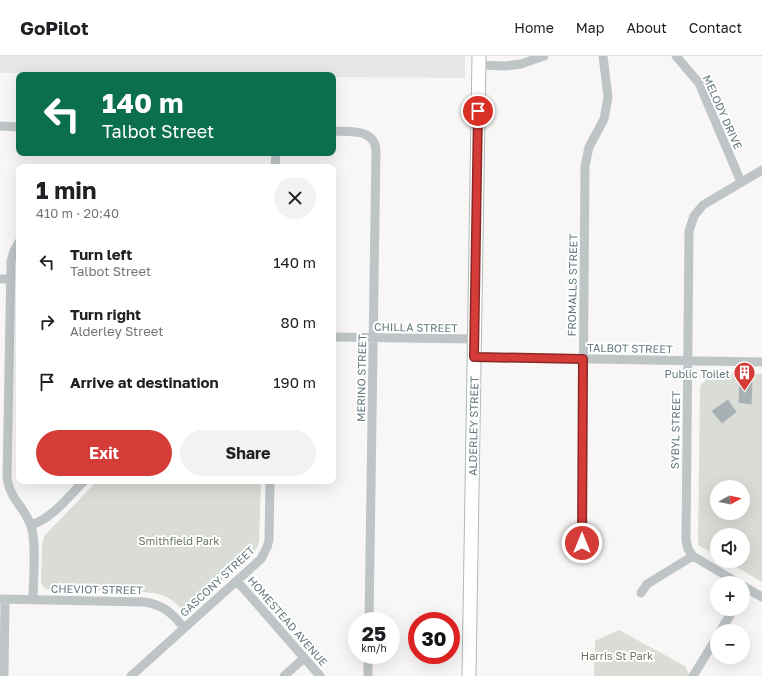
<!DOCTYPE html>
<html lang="en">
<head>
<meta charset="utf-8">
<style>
  body { margin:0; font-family:"Golos Text",sans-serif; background:#f2f2f2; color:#202124; height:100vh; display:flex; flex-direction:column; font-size:15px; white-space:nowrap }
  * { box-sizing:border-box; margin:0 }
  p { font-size:13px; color:#757577 }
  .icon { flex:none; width:22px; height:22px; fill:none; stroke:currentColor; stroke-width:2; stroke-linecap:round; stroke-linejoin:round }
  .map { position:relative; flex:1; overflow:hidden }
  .sheet { position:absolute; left:16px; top:108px; width:320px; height:320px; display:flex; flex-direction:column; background:#fff; border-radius:8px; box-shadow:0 4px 16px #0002 }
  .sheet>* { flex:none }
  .guide { position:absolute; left:16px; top:16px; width:320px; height:84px; border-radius:8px; box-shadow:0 4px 16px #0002; background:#0b6e4f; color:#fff; overflow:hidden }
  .needle { width:26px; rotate:82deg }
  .tools { position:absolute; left:710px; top:424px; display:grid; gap:8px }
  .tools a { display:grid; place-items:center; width:40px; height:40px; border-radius:50%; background:#fff; box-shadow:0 4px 16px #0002; font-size:20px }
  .speed { position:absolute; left:348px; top:556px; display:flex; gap:8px; font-size:20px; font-weight:700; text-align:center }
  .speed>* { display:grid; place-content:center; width:52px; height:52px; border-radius:50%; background:#fff; box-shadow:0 4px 16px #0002; line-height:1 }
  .speed small { font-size:10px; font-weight:400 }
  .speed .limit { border:6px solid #d22; background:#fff; color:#111 }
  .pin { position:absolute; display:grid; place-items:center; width:34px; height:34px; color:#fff; margin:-17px; border:2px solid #fff; border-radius:50%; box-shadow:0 1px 4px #0007 }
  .me { position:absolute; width:44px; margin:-22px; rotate:0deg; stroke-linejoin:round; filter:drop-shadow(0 0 3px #0008) }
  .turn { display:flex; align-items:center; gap:14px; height:84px; padding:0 20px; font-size:18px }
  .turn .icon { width:52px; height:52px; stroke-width:2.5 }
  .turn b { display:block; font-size:28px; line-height:34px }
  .round { display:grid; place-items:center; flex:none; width:42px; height:42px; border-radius:21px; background:#f2f2f2 }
  .head { display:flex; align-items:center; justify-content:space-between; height:68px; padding:0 20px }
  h1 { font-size:24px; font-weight:700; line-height:30px }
  .primary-button { display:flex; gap:8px; margin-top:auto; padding:8px 20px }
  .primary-button a { flex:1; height:46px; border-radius:24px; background:#d53c38; color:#fff; font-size:16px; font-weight:700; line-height:46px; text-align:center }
  .primary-button a+a { background:#f2f2f2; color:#202124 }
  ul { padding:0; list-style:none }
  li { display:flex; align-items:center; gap:12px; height:60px; padding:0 20px }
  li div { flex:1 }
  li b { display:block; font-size:15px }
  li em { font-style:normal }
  header { display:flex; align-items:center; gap:24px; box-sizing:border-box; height:56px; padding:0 20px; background:#fff; border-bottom:1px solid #e0e0e0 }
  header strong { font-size:19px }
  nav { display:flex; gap:22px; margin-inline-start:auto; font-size:14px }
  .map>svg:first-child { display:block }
  .built { fill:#e6e7e6 }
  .green { fill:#d9ddd5; fill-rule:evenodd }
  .building { fill:#a7b1b4; stroke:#dad9d8 }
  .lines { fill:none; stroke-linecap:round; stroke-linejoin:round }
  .secondary-casing { stroke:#b0b8ba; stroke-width:15 }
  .street { stroke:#bfc5c7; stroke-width:9 }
  .secondary { stroke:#fff; stroke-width:13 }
  .route-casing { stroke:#8a2724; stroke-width:10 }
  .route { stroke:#d53c38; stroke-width:7 }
  .labels { text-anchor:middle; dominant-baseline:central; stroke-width:4; stroke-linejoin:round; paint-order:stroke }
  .street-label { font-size:11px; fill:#65797e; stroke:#fff }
  .poi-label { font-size:11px; fill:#65797e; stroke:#fff; text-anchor:end }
  .park-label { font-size:11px; fill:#6b7764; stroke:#fff }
</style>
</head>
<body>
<header>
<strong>GoPilot</strong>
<nav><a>Home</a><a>Map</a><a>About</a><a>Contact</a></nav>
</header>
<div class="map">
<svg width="762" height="620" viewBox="0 0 762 620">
  <rect width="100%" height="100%" fill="#f8f7f6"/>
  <!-- built -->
  <path class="built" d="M 0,0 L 465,0 L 465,22 L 333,21 L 333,19 L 0,17 Z"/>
  <!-- green -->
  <path class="green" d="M 712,317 L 762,318 L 762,526 L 726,505 L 743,505 L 743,479 L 717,479 L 717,500 L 698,489 L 700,330 ZM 717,431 L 743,431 L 743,457 L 717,457 Z
    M 97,425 L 261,425 L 259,487 L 256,493 L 251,498 L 191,553 C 182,557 177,547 170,543 C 162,538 154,537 145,536 L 45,533 L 41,527 L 42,488 L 45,479 Z
    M 619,574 L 685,610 L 690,620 L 594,620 L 595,585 Z"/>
  <!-- building -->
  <path class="building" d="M 739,325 L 753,326 L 752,349 L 738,347 Z
    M 728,343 L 737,356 L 722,368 L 711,355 Z"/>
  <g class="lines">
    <defs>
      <path id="secondary" d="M 469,620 L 479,0"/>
    </defs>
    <!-- secondary casing -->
    <use href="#secondary" class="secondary-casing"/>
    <!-- street -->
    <path class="street" d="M 676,0 L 699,27 L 741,126
      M 479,9 L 505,10 L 521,8 L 544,0
      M 0,70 L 19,71
      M 333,75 C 349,76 374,72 376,94 L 369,565
      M 275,111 L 276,97
      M 19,186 L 14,195 L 11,206 L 7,422 C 10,444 25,451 31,470 C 37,488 33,525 33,544
      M 0,223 L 11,223
      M 333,281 L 475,283
      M 474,301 L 762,306
      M 31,469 C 53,462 68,441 84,425
      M 582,487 L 585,110 L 589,91 L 604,63 L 608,41 L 603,0
      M 237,525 L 320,620
      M 738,527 L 693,500 L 688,493 L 686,484 L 689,175 L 694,160 L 703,149 L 762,114
      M 743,530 L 762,541
      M 641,537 L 647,528 L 693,500
      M 0,543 L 145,546 C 164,549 173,558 184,572
      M 720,575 L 734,553
      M 4,620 L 5,544
      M 131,620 L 261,503 L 267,491 L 269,484 L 270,425
      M 284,620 L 304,602
      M 368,620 L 368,599
      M 693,620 L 717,581"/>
    <!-- secondary -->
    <use href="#secondary" class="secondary"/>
  </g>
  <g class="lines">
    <defs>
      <path id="route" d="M 478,55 L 474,301 L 583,303 L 582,487"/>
    </defs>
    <!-- route casing -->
    <use href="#route" class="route-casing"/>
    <!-- route -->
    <use href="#route" class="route"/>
  </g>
  <!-- icons -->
  <defs>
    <symbol id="building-pin" viewBox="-11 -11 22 30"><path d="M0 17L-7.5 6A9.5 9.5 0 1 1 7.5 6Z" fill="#d53c38" stroke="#fff"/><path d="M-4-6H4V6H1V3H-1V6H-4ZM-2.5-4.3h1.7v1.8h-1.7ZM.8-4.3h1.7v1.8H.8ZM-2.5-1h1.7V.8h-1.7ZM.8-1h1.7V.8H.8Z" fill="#fff"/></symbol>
  </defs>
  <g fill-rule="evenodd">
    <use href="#building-pin" x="732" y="304" width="25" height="34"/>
  </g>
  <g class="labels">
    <!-- street labels -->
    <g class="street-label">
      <text transform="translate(723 56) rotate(66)">MELODY DRIVE</text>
      <text transform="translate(572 229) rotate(-89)">FROMALLS STREET</text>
      <text transform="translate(416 271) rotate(1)">CHILLA STREET</text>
      <text transform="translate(630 292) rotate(1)">TALBOT STREET</text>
      <text transform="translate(361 322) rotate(-89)">MERINO STREET</text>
      <text transform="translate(473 370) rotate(-89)">ALDERLEY STREET</text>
      <text transform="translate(675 374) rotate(-89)">SYBYL STREET</text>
      <text transform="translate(217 525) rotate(-43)">GASCONY STREET</text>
      <text transform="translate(97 533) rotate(1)">CHEVIOT STREET</text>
      <text transform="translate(288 565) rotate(49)">HOMESTEAD AVENUE</text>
    </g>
    <!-- poi labels -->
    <g class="poi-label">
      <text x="730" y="317">Public Toilet</text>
    </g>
    <!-- park labels -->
    <g class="park-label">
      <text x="179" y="484">Smithfield Park</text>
      <text x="617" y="599">Harris St Park</text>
    </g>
  </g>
</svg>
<div class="tools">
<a><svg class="needle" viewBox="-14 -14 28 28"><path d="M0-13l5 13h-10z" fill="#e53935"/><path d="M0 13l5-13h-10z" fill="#757577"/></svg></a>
<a><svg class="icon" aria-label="sound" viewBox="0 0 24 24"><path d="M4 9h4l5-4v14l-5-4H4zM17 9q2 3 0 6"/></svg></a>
<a>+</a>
<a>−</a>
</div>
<div class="speed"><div>25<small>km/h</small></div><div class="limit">30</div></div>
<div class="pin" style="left:478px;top:55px;background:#d93025"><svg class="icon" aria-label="arrive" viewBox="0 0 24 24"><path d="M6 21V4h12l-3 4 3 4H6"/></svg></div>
<svg class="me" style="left:582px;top:487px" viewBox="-20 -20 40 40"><circle r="17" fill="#d53c38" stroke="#fff" stroke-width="3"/><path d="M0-11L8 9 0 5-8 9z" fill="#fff"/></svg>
<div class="guide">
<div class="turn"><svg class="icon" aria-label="left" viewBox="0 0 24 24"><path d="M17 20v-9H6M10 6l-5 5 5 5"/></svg><div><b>140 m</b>Talbot Street</div></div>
</div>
<section class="sheet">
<div class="head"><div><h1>1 min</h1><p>410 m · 20:40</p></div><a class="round"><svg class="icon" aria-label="close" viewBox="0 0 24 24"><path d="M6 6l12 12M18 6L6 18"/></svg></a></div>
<ul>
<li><svg class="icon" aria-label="left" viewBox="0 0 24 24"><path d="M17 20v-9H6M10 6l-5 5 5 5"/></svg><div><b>Turn left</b><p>Talbot Street</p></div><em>140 m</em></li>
<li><svg class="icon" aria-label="right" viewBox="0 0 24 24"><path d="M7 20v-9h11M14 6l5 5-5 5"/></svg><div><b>Turn right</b><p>Alderley Street</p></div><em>80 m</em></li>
<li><svg class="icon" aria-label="arrive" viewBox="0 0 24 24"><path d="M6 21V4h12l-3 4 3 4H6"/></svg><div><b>Arrive at destination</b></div><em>190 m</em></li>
</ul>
<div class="primary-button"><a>Exit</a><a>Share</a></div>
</section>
</div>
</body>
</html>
